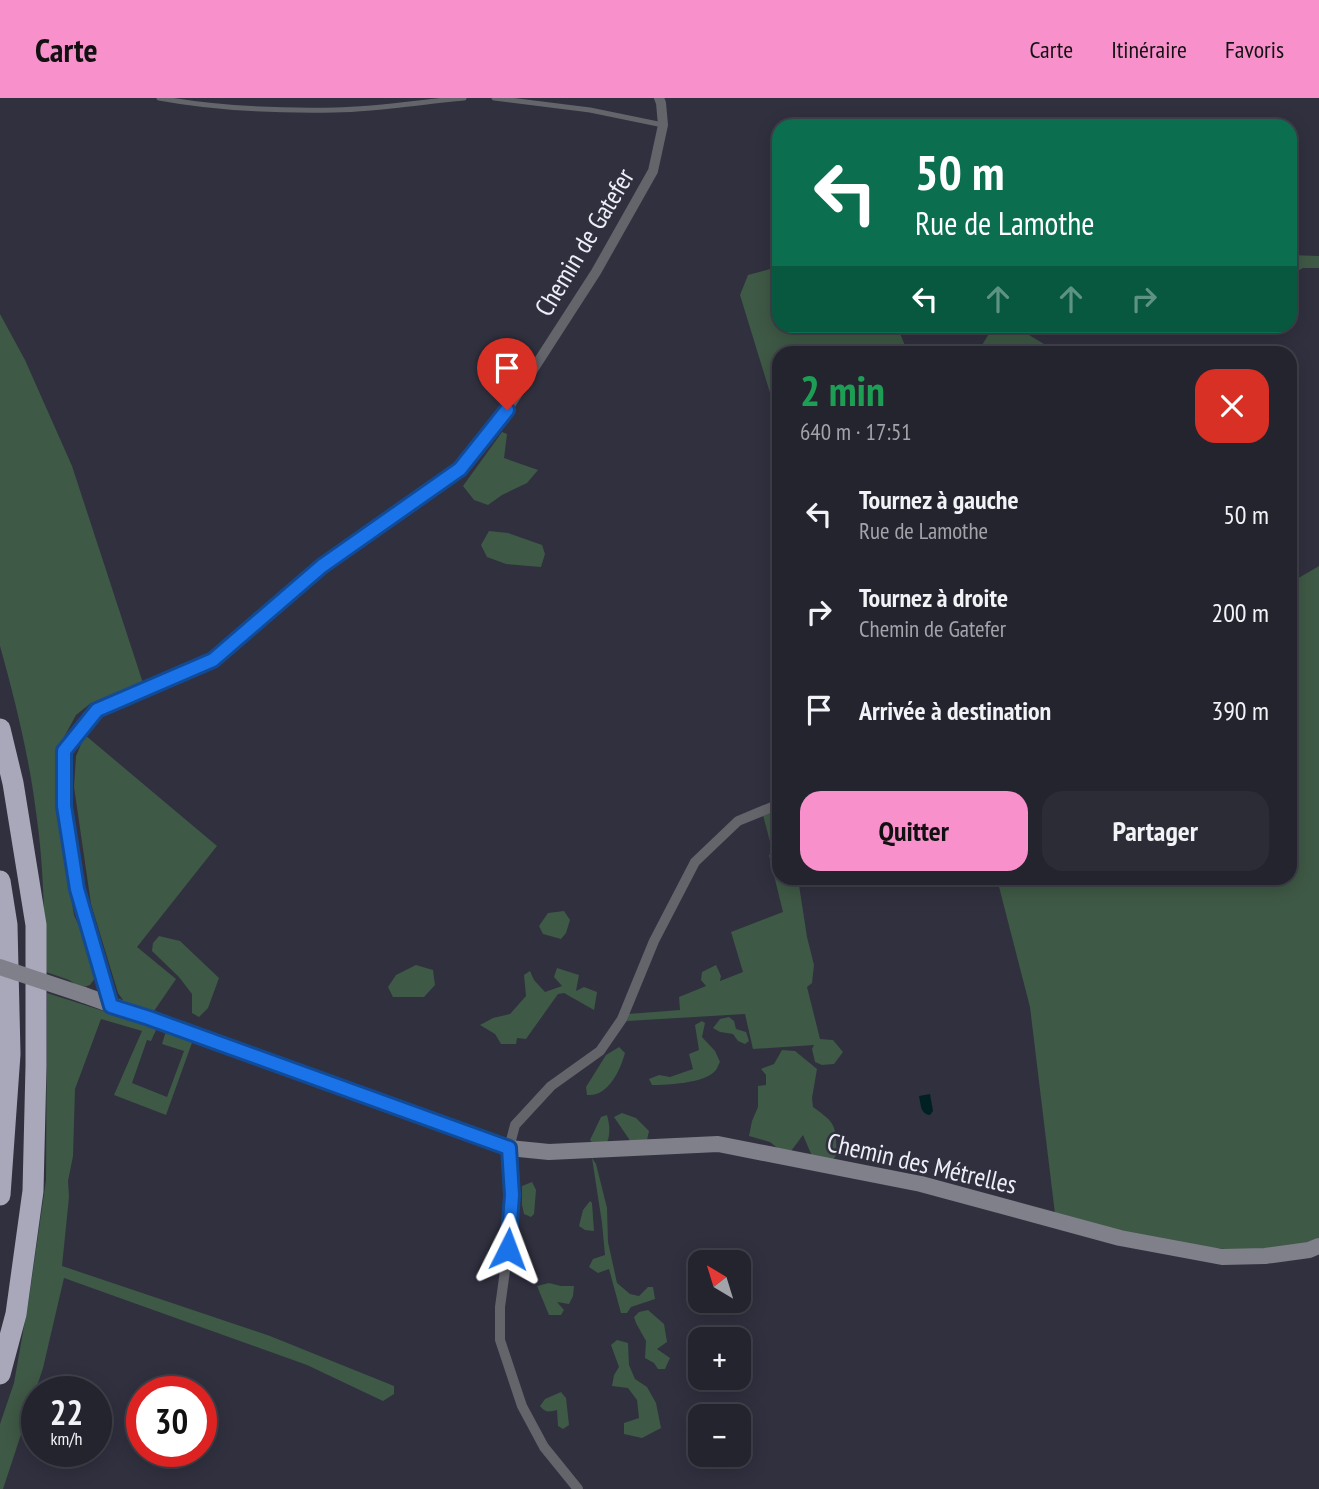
<!DOCTYPE html>
<html lang="fr">
<head>
<meta charset="utf-8">
<style>
  body { margin:0; font-family:"PT Sans Narrow",sans-serif; background:#2c2c37; color:#f1f3f6; height:100vh; display:flex; flex-direction:column; font-size:26px; white-space:nowrap }
  * { box-sizing:border-box; margin:0 }
  p { font-size:23px; color:#a3a4aa }
  .icon { flex:none; width:38px; height:38px; fill:none; stroke:currentColor; stroke-width:2; stroke-linecap:round; stroke-linejoin:round }
  .map { position:relative; flex:1; overflow:hidden }
  .details { position:absolute; left:772px; top:248px; width:525px; height:539px; display:flex; flex-direction:column; background:#24242f; border-radius:21px; box-shadow:0 4px 18px #0003,0 0 0 2px #41414b }
  .details>* { flex:none }
  .hud { position:absolute; left:772px; top:21px; width:525px; height:214px; border-radius:21px; box-shadow:0 4px 18px #0003,0 0 0 2px #41414b; background:#0b6e4f; color:#fff; overflow:hidden }
  .needle { width:46px; rotate:322deg }
  .tools { position:absolute; left:688px; top:1152px; display:grid; gap:14px }
  .tools a { display:grid; place-items:center; width:63px; height:63px; border-radius:14px; background:#24242f; box-shadow:0 4px 18px #0003,0 0 0 2px #41414b; font-size:35px }
  .speed { position:absolute; left:21px; top:1278px; display:flex; gap:14px; font-size:35px; font-weight:700; text-align:center }
  .speed>* { display:grid; place-content:center; width:91px; height:91px; border-radius:50%; background:#24242f; box-shadow:0 4px 18px #0003,0 0 0 2px #41414b; line-height:1 }
  .speed small { font-size:18px; font-weight:400 }
  .speed .limit { border:10px solid #d22; background:#fff; color:#111 }
  .pin { position:absolute; display:grid; place-items:center; width:60px; height:60px; color:#fff; margin:-72px -30px; border-radius:50% 50% 50% 0; rotate:-45deg; box-shadow:0 0 7px #0007 }
  .pin .icon { rotate:45deg }
  .me { position:absolute; width:77px; margin:-38px; rotate:3deg; stroke-linejoin:round; filter:drop-shadow(0 0 5px #0008) }
  .turn { display:flex; align-items:center; gap:24px; height:147px; padding:0 28px; font-size:32px }
  .turn .icon { width:91px; height:91px; stroke-width:2.5 }
  .turn b { display:block; font-size:49px; line-height:60px }
  .lanes { display:flex; align-items:center; height:66px; padding:0 28px; background:#0003; justify-content:center; gap:35px; direction:ltr }
  .lanes .off { opacity:.35 }
  .round { display:grid; place-items:center; flex:none; width:74px; height:74px; border-radius:21px; background:#2c2c37 }
  .headline { display:flex; align-items:center; justify-content:space-between; height:119px; padding:0 28px }
  h1 { font-size:42px; font-weight:600; line-height:52px; color:#1e9e55 }
  .action { display:flex; gap:14px; margin-top:auto; padding:14px 28px }
  .action a { flex:1; height:80px; border-radius:21px; background:#f890cb; color:#111; font-size:28px; font-weight:600; line-height:80px; text-align:center }
  .action a+a { background:#2c2c37; color:#f1f3f6 }
  ul { padding:0; list-style:none }
  li { display:flex; align-items:center; gap:21px; height:98px; padding:0 28px }
  li div { flex:1 }
  li b { display:block; font-size:26px }
  li em { font-style:normal }
  header { display:flex; align-items:center; gap:42px; box-sizing:border-box; height:98px; padding:0 35px; background:#f890cb; color:#111 }
  header strong { font-size:33px }
  nav { display:flex; gap:38px; margin-inline-start:auto; font-size:24px }
  .map>svg:first-child { display:block }
  .green { fill:#3e5945 }
  .water { fill:#002124 }
  .lines { fill:none; stroke-linecap:round; stroke-linejoin:round }
  .lane { stroke:#64646b; stroke-width:5 }
  .street { stroke:#64646b; stroke-width:10 }
  .secondary { stroke:#80808b; stroke-width:16 }
  .highway { stroke:#a8a8ba; stroke-width:21 }
  .secondary-bridge { stroke:#80808b; stroke-width:16 }
  .route-casing { stroke:#114b97; stroke-width:18 }
  .route { stroke:#1a73e8; stroke-width:12 }
  .labels { text-anchor:middle; dominant-baseline:central; stroke-width:5; stroke-linejoin:round; paint-order:stroke }
  .street-label { font-size:26px; fill:#eeeef8; stroke:#30303f }
</style>
</head>
<body>
<header>
<strong>Carte</strong>
<nav><a>Carte</a><a>Itinéraire</a><a>Favoris</a></nav>
</header>
<div class="map">
<svg width="1319" height="1391" viewBox="0 0 1319 1391">
  <rect width="100%" height="100%" fill="#30303f"/>
  <!-- green -->
  <path class="green" d="M 1290,157 L 1319,158 L 1319,170 L 1303,170 L 1290,177 Z
    M 770,171 L 779,173 L 779,228 L 897,228 L 908,255 L 779,256 L 779,324 L 740,197 L 748,177 Z
    M 0,216 L 25,262 L 72,368 L 143,585 L 91,605 L 76,617 L 63,641 L 55,665 L 65,760 L 74,817 L 89,850 L 94,868 L 95,880 L 90,887 L 81,890 L 69,882 L 46,874 C 44,821 44,767 36,714 C 29,658 15,602 0,548 Z
    M 990,234 L 1029,237 L 1059,255 L 981,255 L 979,252 Z
    M 502,334 L 507,336 L 504,360 L 538,372 L 527,385 L 502,397 L 488,407 L 474,402 L 463,388 Z
    M 489,433 L 508,435 L 542,447 L 545,456 L 541,469 L 506,466 L 487,459 L 481,447 Z
    M 1319,468 L 1319,1140 C 1270,1161 1205,1150 1154,1141 C 1140,1139 1126,1137 1112,1133 C 1093,1129 1074,1122 1055,1116 L 1030,909 L 997,781 L 1290,780 L 1290,485 Z
    M 85,637 L 217,748 L 137,849 L 176,881 L 152,916 L 125,905 L 118,895 L 91,806 L 74,689 L 76,658 Z
    M 769,713 L 779,719 L 779,780 L 797,781 L 799,787 L 807,839 L 814,867 L 812,885 L 807,889 L 820,941 L 833,942 L 843,954 L 834,966 L 822,967 L 815,964 L 812,951 L 814,947 L 753,951 L 745,916 L 627,923 L 628,916 L 680,912 L 679,899 L 706,888 L 701,882 L 702,874 L 716,867 L 721,878 L 720,883 L 743,874 L 731,834 L 783,814 L 769,757 L 773,755 L 763,717 Z
    M 564,813 L 570,822 L 566,835 L 561,841 L 543,836 L 539,828 L 548,815 Z
    M 159,838 L 180,843 L 219,880 L 208,910 L 199,919 L 192,915 L 192,896 L 179,879 L 152,853 L 153,845 Z
    M 416,867 L 433,872 L 435,887 L 424,899 L 393,899 L 388,889 L 396,877 Z
    M 557,870 L 579,877 L 576,893 L 584,889 L 597,894 L 594,912 L 564,895 L 558,896 L 526,941 L 517,940 L 516,946 L 501,946 L 495,936 L 480,927 L 493,920 L 510,916 L 526,898 L 524,877 L 530,873 L 534,882 L 545,894 L 562,888 L 554,879 Z
    M 47,895 L 157,930 L 151,943 L 147,942 L 132,985 L 167,999 L 184,953 L 162,946 L 166,933 L 193,942 L 166,1017 L 114,997 L 142,933 L 101,921 L 75,991 L 73,1058 L 68,1083 L 69,1099 L 62,1168 L 270,1238 L 394,1288 L 394,1296 L 383,1303 L 307,1267 L 64,1180 L 43,1270 L 3,1391 L 0,1391 L 0,1326 L 14,1285 L 29,1200 L 46,1082 Z
    M 729,919 L 734,923 L 736,931 L 746,934 L 749,943 L 745,946 L 738,943 L 733,936 L 720,934 L 713,930 L 720,921 Z
    M 702,923 L 705,925 L 702,939 L 715,953 L 720,964 C 718,967 717,972 714,974 C 703,985 668,987 652,987 L 649,981 L 659,977 L 670,979 L 693,971 L 689,956 L 699,952 L 695,927 Z
    M 619,949 L 625,955 C 620,973 608,999 587,997 L 586,989 L 606,957 Z
    M 782,952 L 795,953 L 817,971 L 812,1000 L 813,1009 C 837,1026 835,1027 837,1056 L 832,1063 L 812,1058 L 803,1037 L 791,1053 L 781,1053 L 770,1044 L 749,1038 L 752,1023 L 758,1009 L 758,988 L 766,987 L 766,977 L 761,971 L 774,966 Z
    M 622,1015 L 636,1020 L 649,1033 L 647,1042 L 633,1047 L 614,1019 Z
    M 607,1017 C 610,1028 611,1039 605,1048 L 595,1048 L 590,1042 L 601,1019 Z
    M 592,1060 L 596,1066 L 607,1110 L 608,1144 L 617,1185 L 630,1196 L 639,1198 L 648,1189 L 653,1189 L 655,1201 L 631,1209 L 627,1215 L 621,1215 L 609,1171 L 598,1175 L 589,1169 L 593,1161 L 605,1157 L 602,1125 Z
    M 532,1084 L 536,1092 L 534,1116 L 531,1119 L 524,1116 L 522,1107 L 522,1088 Z
    M 590,1103 L 592,1105 L 594,1133 L 585,1132 L 579,1128 L 583,1112 Z
    M 549,1185 L 561,1188 L 574,1188 L 573,1198 L 569,1206 L 557,1204 L 564,1212 L 561,1217 L 549,1217 L 537,1188 Z
    M 648,1212 L 664,1226 L 667,1244 L 657,1251 L 670,1260 L 665,1271 L 658,1271 L 654,1265 L 645,1260 L 646,1243 L 636,1225 L 634,1219 L 639,1214 Z
    M 617,1242 L 628,1245 L 629,1267 L 635,1281 L 647,1289 L 656,1305 L 661,1330 L 642,1340 L 624,1336 L 624,1325 L 639,1320 L 637,1302 L 628,1290 L 612,1288 L 614,1277 L 619,1269 L 611,1247 Z
    M 561,1294 L 566,1300 L 569,1327 L 563,1331 L 558,1328 L 557,1312 C 550,1314 545,1315 540,1308 L 545,1301 Z"/>
  <!-- water -->
  <path class="water" d="M 930,996 L 933,1013 L 930,1017 C 920,1016 921,1006 919,998 Z"/>
  <g class="lines">
    <!-- lane -->
    <path class="lane" d="M 159,0 C 213,10 280,13 335,12 C 378,11 421,4 464,0
      M 494,0 L 590,12 L 663,27"/>
    <!-- street -->
    <path class="street" d="M 111,908 L 106,895 L 77,791 L 64,708 L 64,653 L 97,613 L 213,562 L 322,468 L 460,371 L 507,312 L 576,205 L 596,174 L 653,73 L 663,27 L 661,5 L 659,0
      M 578,1391 L 544,1349 L 522,1308 L 500,1242 L 500,1209 L 508,1151 L 511,1097 L 509,1050 L 515,1027 L 551,988 L 600,953 L 622,921 L 654,843 L 695,764 L 738,723 L 779,706"/>
    <!-- secondary -->
    <path class="secondary" d="M 84,897 L 509,1050 L 549,1054 L 718,1046 L 921,1086 L 1120,1140 L 1222,1159 L 1265,1158 L 1309,1152 L 1319,1148"/>
    <!-- highway -->
    <path class="highway" d="M 0,631 L 13,685 L 36,827 L 36,968 L 33,1093 L 16,1216 L 0,1276
      M 0,783 L 7,827 L 10,956 L 0,1097"/>
    <!-- secondary-bridge -->
    <path class="secondary-bridge" d="M 0,869 L 84,897"/>
  </g>
  <g class="lines">
    <defs>
      <path id="route" d="M 507,312 L 460,371 L 322,468 L 213,562 L 97,612 L 64,653 L 64,708 L 77,791 L 111,908 L 149,920 L 509,1050 L 512,1097 L 508,1151"/>
    </defs>
    <!-- route casing -->
    <use href="#route" class="route-casing"/>
    <!-- route -->
    <use href="#route" class="route"/>
  </g>
  <g class="labels">
    <!-- street labels -->
    <g class="street-label">
      <text transform="translate(584 144) rotate(-59)">Chemin de Gatefer</text>
      <text transform="translate(922 1065) rotate(13)">Chemin des Métrelles</text>
    </g>
  </g>
</svg>
<div class="tools">
<a><svg class="needle" viewBox="-14 -14 28 28"><path d="M0-13l5 13h-10z" fill="#e53935"/><path d="M0 13l5-13h-10z" fill="#a3a4aa"/></svg></a>
<a>+</a>
<a>−</a>
</div>
<div class="speed"><div>22<small>km/h</small></div><div class="limit">30</div></div>
<div class="pin" style="left:507px;top:312px;background:#d93025"><svg class="icon" aria-label="arrive" viewBox="0 0 24 24"><path d="M6 21V4h12l-3 4 3 4H6"/></svg></div>
<svg class="me" style="left:508px;top:1151px" viewBox="-20 -20 40 40"><path d="M0-17L14 15 0 8-14 15z" fill="#1a73e8" stroke="#fff" stroke-width="4"/></svg>
<div class="hud">
<div class="turn"><svg class="icon" aria-label="left" viewBox="0 0 24 24"><path d="M17 20v-9H6M10 6l-5 5 5 5"/></svg><div><b>50 m</b>Rue de Lamothe</div></div>
<div class="lanes"><svg class="icon" aria-label="left" viewBox="0 0 24 24"><path d="M17 20v-9H6M10 6l-5 5 5 5"/></svg><svg class="icon off" aria-label="ahead" viewBox="0 0 24 24"><path d="M12 20V5M6 11l6-6 6 6"/></svg><svg class="icon off" aria-label="ahead" viewBox="0 0 24 24"><path d="M12 20V5M6 11l6-6 6 6"/></svg><svg class="icon off" aria-label="right" viewBox="0 0 24 24"><path d="M7 20v-9h11M14 6l5 5-5 5"/></svg></div>
</div>
<section class="details">
<div class="headline"><div><h1>2 min</h1><p>640 m · 17:51</p></div><a class="round" style="background:#d93025;color:#fff"><svg class="icon" aria-label="close" viewBox="0 0 24 24"><path d="M6 6l12 12M18 6L6 18"/></svg></a></div>
<ul>
<li><svg class="icon" aria-label="left" viewBox="0 0 24 24"><path d="M17 20v-9H6M10 6l-5 5 5 5"/></svg><div><b>Tournez à gauche</b><p>Rue de Lamothe</p></div><em>50 m</em></li>
<li><svg class="icon" aria-label="right" viewBox="0 0 24 24"><path d="M7 20v-9h11M14 6l5 5-5 5"/></svg><div><b>Tournez à droite</b><p>Chemin de Gatefer</p></div><em>200 m</em></li>
<li><svg class="icon" aria-label="arrive" viewBox="0 0 24 24"><path d="M6 21V4h12l-3 4 3 4H6"/></svg><div><b>Arrivée à destination</b></div><em>390 m</em></li>
</ul>
<div class="action"><a>Quitter</a><a>Partager</a></div>
</section>
</div>
</body>
</html>
